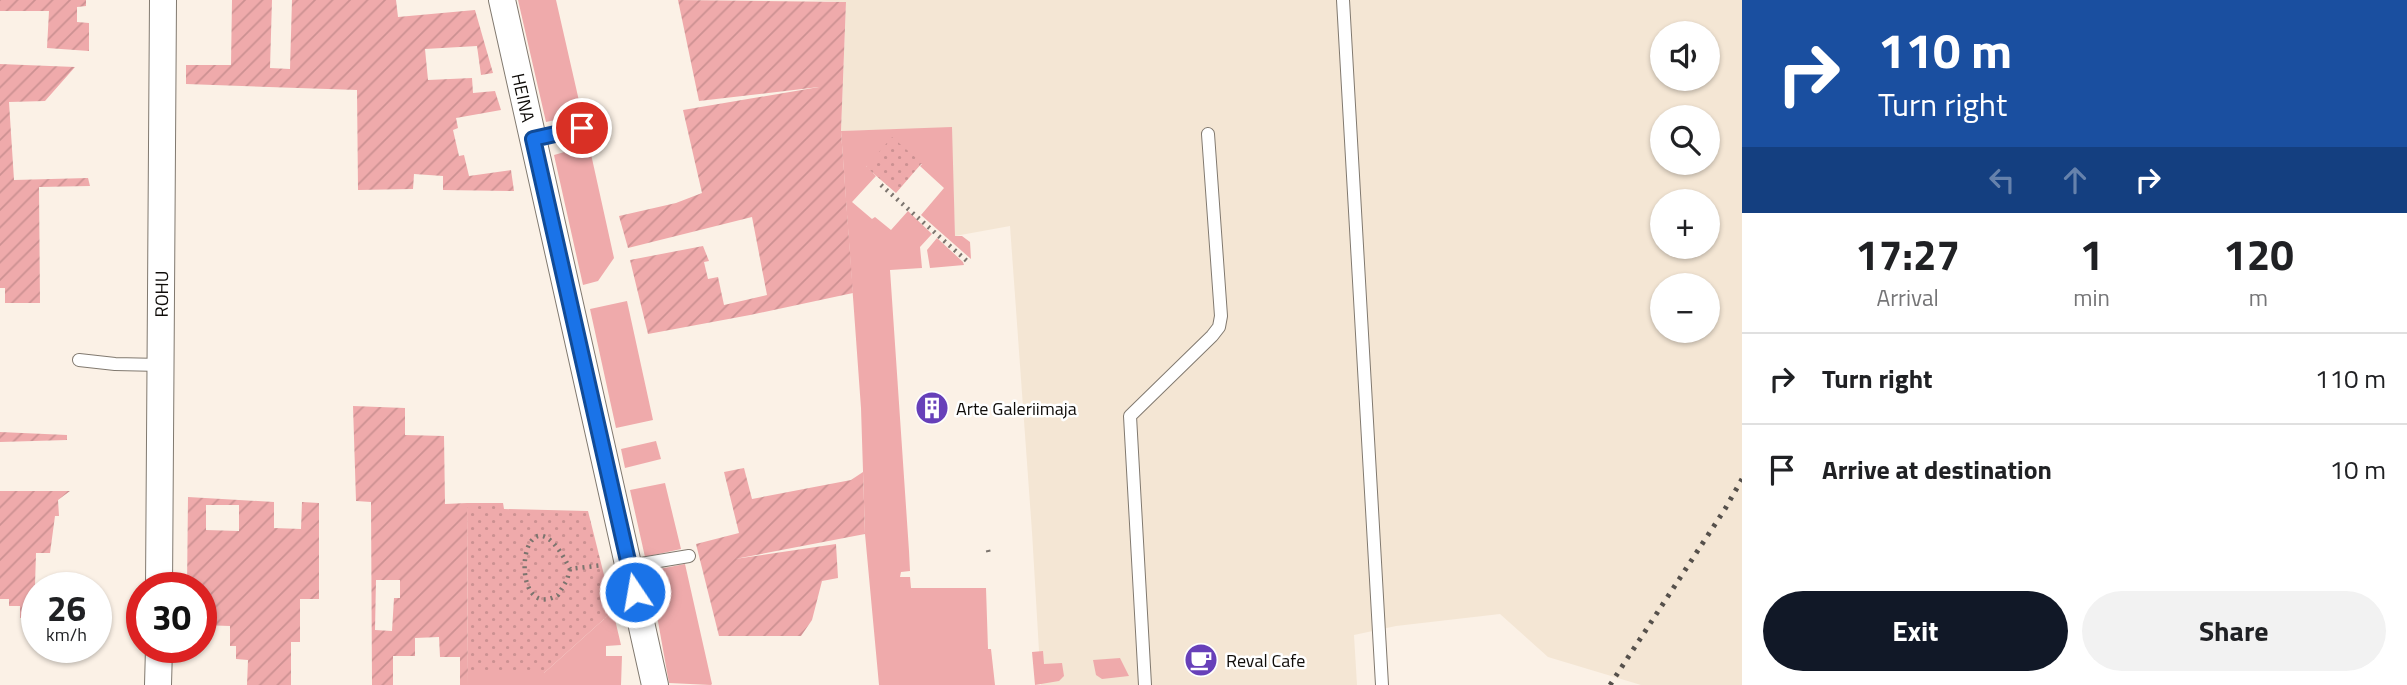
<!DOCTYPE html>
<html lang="en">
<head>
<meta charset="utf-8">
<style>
  body { margin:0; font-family:"Titillium Web",sans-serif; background:#f2f2f2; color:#202124; height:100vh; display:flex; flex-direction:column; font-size:26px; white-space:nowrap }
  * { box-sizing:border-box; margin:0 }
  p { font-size:23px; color:#757577 }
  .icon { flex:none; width:38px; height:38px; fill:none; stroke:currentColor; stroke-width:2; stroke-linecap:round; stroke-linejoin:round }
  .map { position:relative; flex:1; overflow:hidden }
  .panel { display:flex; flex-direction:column; background:#fff; width:665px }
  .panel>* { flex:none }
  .guide { background:#1a4fa0; color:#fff; overflow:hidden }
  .tools { position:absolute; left:1650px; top:21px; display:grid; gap:14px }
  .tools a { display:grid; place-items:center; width:70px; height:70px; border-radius:50%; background:#fff; box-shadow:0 2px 5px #0004; font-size:35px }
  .speed { position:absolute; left:21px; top:572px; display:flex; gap:14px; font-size:35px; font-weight:700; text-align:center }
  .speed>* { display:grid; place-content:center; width:91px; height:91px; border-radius:50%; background:#fff; box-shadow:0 2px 5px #0004; line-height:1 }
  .speed small { font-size:18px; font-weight:400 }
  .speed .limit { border:10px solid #d22; background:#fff; color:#111 }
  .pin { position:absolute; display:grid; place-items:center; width:60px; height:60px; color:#fff; margin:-30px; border:4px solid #fff; border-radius:50%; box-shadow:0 2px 7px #0007 }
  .me { position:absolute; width:77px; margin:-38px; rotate:348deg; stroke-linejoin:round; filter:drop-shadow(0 0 5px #0008) }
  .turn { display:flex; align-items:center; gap:24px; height:147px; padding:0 21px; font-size:32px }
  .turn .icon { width:91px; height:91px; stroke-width:2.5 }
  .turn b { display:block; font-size:49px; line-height:60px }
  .lanes { display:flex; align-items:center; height:66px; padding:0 21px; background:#0003; justify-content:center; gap:35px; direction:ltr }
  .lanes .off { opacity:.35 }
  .eta { display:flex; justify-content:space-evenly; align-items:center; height:119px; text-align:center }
  .eta b { font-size:42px; font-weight:700; line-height:49px }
  .primary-button { display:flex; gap:14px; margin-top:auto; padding:14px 21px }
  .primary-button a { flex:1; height:80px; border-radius:42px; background:#111827; color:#fff; font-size:28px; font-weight:700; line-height:80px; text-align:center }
  .primary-button a+a { background:#f2f2f2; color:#202124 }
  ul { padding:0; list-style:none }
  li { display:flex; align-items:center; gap:21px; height:91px; padding:0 21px; border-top:2px solid #e0e0e0 }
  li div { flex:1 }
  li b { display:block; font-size:26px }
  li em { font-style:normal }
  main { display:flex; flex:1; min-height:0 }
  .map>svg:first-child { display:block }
  .built { fill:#f4e6d4; fill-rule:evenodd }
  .grass { fill:#efaaab }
  .park { fill:url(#park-dots) }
  .garden { fill:url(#garden-furrows); fill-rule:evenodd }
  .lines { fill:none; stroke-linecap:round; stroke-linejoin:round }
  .lane-casing { stroke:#81796f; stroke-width:14 }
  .street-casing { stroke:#81796f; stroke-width:28 }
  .path { stroke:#7b746e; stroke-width:4.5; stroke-dasharray:2 5; stroke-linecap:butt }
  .lane { stroke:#fff; stroke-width:12 }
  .street { stroke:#fff; stroke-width:26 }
  .rail { stroke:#55504b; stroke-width:5; stroke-dasharray:3.5 7; stroke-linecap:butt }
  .route-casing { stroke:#114b97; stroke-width:18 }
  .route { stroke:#1a73e8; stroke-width:12 }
  .labels { text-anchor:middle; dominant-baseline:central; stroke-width:5; stroke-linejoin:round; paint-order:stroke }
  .street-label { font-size:18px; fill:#0f0c09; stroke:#fff }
  .poi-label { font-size:18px; fill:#0f0c09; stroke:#fff; text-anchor:start }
</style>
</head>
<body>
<main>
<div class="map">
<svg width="1742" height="685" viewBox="0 0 1742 685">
  <defs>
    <pattern id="park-dots" width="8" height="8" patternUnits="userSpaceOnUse" patternTransform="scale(1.75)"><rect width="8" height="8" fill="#efaaab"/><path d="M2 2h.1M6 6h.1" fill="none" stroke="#cc9192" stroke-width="1.8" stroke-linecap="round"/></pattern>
    <pattern id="garden-furrows" width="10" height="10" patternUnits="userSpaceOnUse" patternTransform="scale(1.75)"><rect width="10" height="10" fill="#efaaab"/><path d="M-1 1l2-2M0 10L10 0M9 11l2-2" fill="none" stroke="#cc9192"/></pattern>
  </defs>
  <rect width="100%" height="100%" fill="#fbf1e6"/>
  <!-- built -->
  <path class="built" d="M 807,0 L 1742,0 L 1742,685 L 1641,685 L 1548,657 L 1500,614 L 1396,626 L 1354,635 L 1357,685 L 1041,685 L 1032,532 L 1010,226 L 955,236 L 951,128 L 841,131 L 846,2 ZM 1662,33 L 1708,33 L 1708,79 L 1662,79 ZM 1662,117 L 1708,117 L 1708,163 L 1662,163 ZM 1662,201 L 1708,201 L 1708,247 L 1662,247 ZM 1662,285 L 1708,285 L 1708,331 L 1662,331 Z"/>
  <!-- grass -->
  <path class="grass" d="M 518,0 L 556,0 L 582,114 L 546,122 Z
    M 952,127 L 955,236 L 962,236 L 970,242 L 971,259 L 921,215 L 944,188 L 920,166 L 922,164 L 866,166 L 876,176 L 852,202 L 872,219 L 875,217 L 891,230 L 908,211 L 932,234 L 920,247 L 922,268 L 890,270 L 909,551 L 910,571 L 901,572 L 900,577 L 910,577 L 911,588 L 986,588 L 988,649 L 991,649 L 995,685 L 879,685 L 865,534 L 861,408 L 841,131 Z
    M 589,145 L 614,258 L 598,281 L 583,285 L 554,155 Z
    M 937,238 L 963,262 L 964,265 L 930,268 L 927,250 Z
    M 627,301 L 653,420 L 616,428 L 590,309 Z
    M 656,441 L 661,459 L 625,468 L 621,449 Z
    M 665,483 L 681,549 L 645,557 L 630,490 Z
    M 685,564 L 712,684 L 711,685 L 669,683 L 649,571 Z
    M 613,611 L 621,645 L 606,646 L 606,656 L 622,656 L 621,685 L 468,685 L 468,673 L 544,673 Z
    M 1043,651 L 1044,664 L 1062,663 L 1064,676 L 1059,681 L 1035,685 L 1032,652 Z
    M 1120,658 L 1129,676 L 1102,679 L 1096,675 L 1093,660 Z"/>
  <!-- park -->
  <path class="park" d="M 892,137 L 922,163 L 896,193 L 866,167 Z
    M 467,503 L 503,503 L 504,509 L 588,511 L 613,611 L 544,673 L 468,673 Z"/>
  <!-- garden -->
  <path class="garden" d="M 0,0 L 86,0 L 86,6 L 77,7 L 77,22 L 89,23 L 89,51 L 47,48 L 49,11 L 0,11 Z
    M 232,0 L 272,0 L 270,68 L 290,69 L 292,0 L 396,0 L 398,17 L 475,10 L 493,73 L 481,75 L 477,46 L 425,49 L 428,80 L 472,78 L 473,93 L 495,91 L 501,110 L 456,118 L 458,128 L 453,130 L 459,156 L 464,155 L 469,176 L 511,170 L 514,191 L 443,190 L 443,176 L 414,174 L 413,189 L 358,190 L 357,90 L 186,84 L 186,65 L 231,65 Z
    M 678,0 L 846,2 L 841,131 L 853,293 L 750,315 L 648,334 L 630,260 L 703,246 L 709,261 L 704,262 L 708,279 L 718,277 L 724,305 L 767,295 L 752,217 L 628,248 L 619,216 L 676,203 L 702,193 L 683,110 L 819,87 L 699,101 Z
    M 0,64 L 75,67 L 45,101 L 9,102 L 14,180 L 88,178 L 90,186 L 39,187 L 40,303 L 5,303 L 5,288 L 0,288 Z
    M 353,406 L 405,408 L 405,435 L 444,436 L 445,504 L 467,503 L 468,685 L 460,685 L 460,657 L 440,657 L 439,637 L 415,638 L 415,656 L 393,656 L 393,685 L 372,685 L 371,502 L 356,501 ZM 376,580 L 400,580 L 400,598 L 394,598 L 392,631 L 375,630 Z
    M 0,432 L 67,435 L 67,440 L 0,442 Z
    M 744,468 L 752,499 L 851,480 L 863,472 L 865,534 L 735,559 L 836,544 L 838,578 L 822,581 L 812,620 L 801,636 L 719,636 L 696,544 L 739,533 L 724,472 Z
    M 0,491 L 70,491 L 58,500 L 59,516 L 55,516 L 50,553 L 36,553 L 34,617 L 20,618 L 20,606 L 9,606 L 9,599 L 0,599 Z
    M 188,497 L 274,502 L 274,528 L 301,529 L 302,502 L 319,503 L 319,599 L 300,599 L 300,642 L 291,642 L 291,685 L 247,685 L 248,660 L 236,659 L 236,646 L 230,646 L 230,626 L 201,625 L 201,588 L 187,588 ZM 206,505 L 239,505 L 239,531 L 206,530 Z"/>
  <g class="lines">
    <defs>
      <path id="lane" d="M 1343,0 L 1382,685
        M 533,139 L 582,128
        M 79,360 L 115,364 L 161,365
        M 629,566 L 689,556
        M 1145,685 L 1130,416 L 1212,336 L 1219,327 L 1221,316 L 1208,134"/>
      <g id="street">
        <path id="s1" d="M 502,0 L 655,685"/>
        <path id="s2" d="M 159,588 L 163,0"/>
        <path d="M 158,685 L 159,648"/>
      </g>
    </defs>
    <!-- lane casing -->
    <use href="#lane" class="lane-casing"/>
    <!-- street casing -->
    <use href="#street" class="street-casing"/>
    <!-- path -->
    <path class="path" d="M 881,185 L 967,261
      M 988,550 L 989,554
      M 570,569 L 567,580 L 558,595 C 504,627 521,470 570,569 L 603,565"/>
    <!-- lane -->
    <use href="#lane" class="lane"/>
    <!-- street -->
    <use href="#street" class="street"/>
    <!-- rail -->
    <path class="rail" d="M 1610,685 L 1725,509 L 1742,479"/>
  </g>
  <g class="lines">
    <defs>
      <path id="route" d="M 582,128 L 533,139 L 635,592"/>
    </defs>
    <!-- route casing -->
    <use href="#route" class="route-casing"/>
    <!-- route -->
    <use href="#route" class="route"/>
  </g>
  <!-- icons -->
  <defs>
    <symbol id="building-disc" viewBox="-11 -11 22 22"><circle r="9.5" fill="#6740b9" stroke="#fff"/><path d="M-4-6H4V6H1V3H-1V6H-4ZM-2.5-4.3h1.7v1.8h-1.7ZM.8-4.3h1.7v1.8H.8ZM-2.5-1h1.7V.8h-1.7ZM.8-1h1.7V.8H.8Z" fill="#fff"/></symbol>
    <symbol id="cafe-disc" viewBox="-11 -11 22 22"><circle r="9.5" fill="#6740b9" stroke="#fff"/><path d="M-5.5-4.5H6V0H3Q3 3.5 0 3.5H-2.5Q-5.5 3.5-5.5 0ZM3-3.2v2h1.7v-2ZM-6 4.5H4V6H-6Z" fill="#fff"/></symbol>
  </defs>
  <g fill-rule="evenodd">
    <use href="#building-disc" x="913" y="389" width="38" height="38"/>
    <use href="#cafe-disc" x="1182" y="641" width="38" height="38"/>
  </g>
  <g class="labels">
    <!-- street labels -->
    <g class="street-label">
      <text stroke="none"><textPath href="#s1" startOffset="100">HEINA</textPath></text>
      <text stroke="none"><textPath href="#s2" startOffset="294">ROHU</textPath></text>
    </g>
    <!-- poi labels -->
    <g class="poi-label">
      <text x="956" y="408">Arte Galeriimaja</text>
      <text x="1226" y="660">Reval Cafe</text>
    </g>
  </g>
</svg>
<div class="tools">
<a><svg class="icon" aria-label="sound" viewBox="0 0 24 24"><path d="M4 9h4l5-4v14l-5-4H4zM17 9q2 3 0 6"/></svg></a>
<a><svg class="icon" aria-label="search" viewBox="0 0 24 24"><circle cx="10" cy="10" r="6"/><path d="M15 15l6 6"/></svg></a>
<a>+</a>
<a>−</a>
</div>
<div class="speed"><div>26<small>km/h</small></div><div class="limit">30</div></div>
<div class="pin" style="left:582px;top:128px;background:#d93025"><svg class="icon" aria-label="arrive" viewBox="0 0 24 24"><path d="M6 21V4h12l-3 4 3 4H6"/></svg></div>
<svg class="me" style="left:635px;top:592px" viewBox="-20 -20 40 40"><circle r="17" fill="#1a73e8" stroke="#fff" stroke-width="3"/><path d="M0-11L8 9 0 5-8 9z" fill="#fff"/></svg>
</div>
<section class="panel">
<div class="guide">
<div class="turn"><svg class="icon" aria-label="right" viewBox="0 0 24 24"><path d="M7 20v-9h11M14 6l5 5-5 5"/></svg><div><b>110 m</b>Turn right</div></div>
<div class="lanes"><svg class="icon off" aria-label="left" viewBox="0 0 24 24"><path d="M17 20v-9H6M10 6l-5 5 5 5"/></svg><svg class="icon off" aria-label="ahead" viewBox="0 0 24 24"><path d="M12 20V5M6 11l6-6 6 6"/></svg><svg class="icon" aria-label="right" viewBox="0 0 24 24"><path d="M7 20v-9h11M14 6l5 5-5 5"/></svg></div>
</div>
<div class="eta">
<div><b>17:27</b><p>Arrival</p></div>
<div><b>1</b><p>min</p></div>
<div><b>120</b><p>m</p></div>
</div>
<ul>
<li><svg class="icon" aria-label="right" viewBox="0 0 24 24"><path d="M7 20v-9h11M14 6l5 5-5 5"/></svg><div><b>Turn right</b></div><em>110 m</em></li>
<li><svg class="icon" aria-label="arrive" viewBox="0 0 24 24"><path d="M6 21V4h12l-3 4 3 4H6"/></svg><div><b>Arrive at destination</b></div><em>10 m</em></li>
</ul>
<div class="primary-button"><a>Exit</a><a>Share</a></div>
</section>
</main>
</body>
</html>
